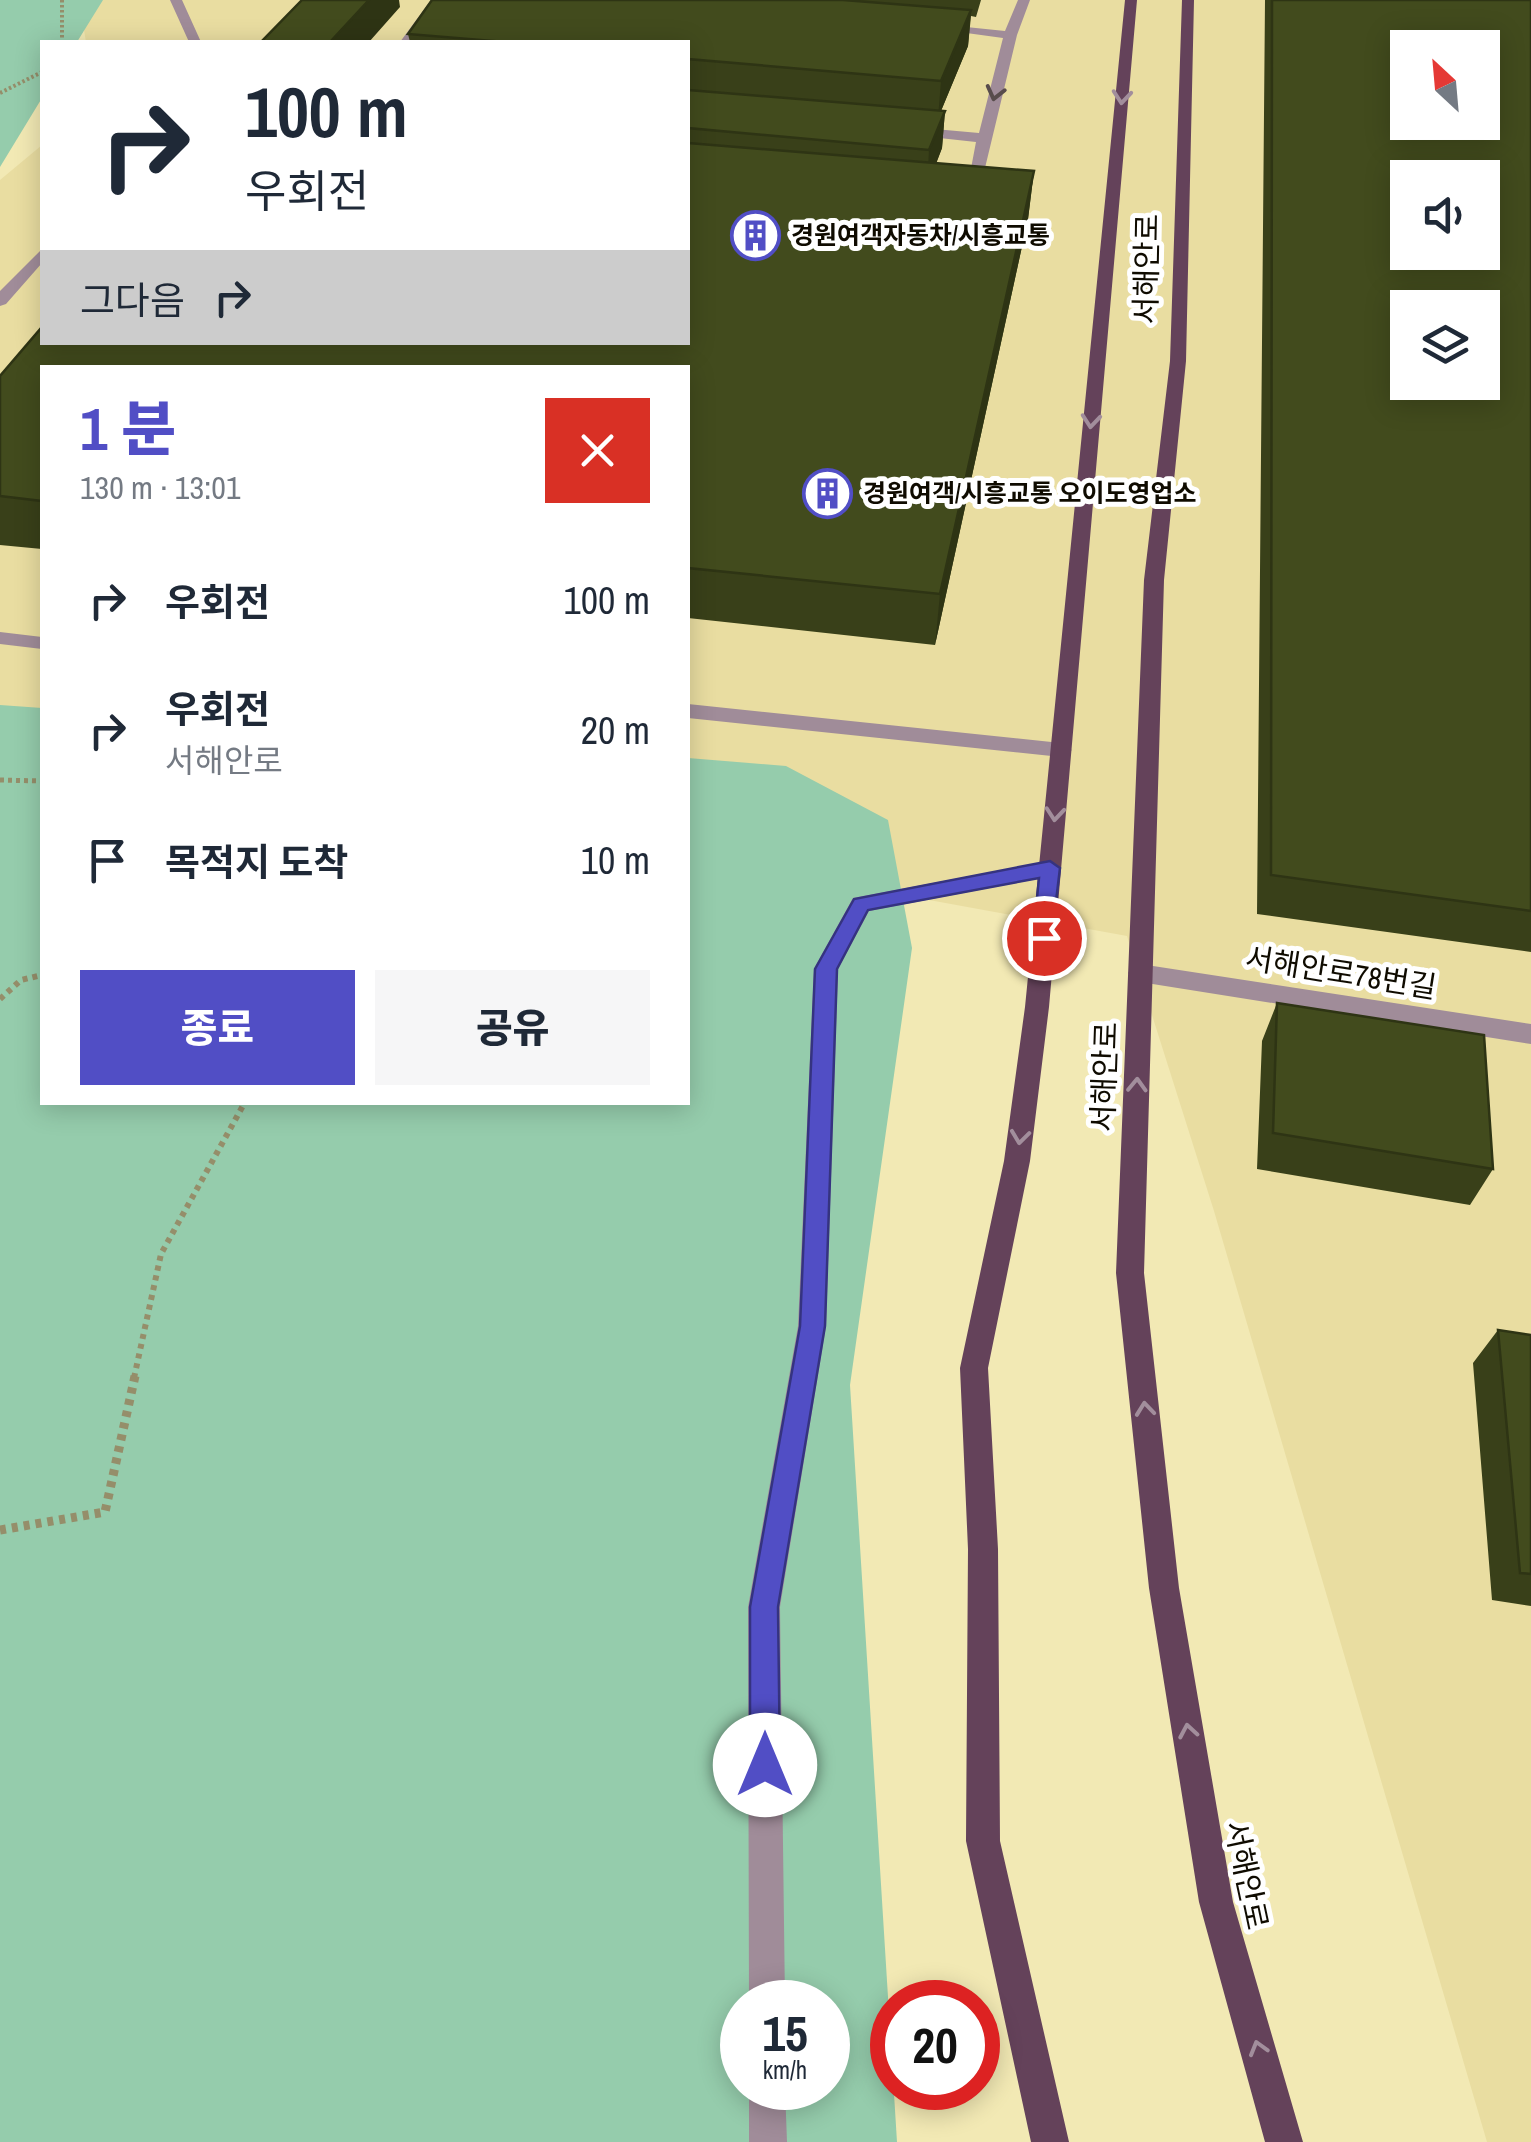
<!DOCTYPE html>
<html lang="ko">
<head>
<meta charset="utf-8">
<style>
  body { margin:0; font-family:"Archivo Narrow","Noto Sans KR",sans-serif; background:#f6f6f7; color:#1f2937; height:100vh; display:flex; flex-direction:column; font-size:38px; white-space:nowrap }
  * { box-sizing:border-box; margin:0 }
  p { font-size:32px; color:#747a83 }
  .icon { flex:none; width:55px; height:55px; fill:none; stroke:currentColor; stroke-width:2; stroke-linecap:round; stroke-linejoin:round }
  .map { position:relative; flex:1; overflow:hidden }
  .side { position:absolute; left:40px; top:365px; width:650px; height:740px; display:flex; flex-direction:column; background:#fff; border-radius:0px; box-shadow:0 5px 25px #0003 }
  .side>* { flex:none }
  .guide { position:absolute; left:40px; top:40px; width:650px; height:305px; border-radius:0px; box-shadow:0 5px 25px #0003; background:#fff; color:#1f2937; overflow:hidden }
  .needle { width:65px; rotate:334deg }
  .fabs { position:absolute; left:1390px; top:30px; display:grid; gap:20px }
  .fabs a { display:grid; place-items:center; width:110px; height:110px; border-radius:0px; background:#fff; box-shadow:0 5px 25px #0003; font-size:50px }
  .speed { position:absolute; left:720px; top:1980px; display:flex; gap:20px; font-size:50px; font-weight:700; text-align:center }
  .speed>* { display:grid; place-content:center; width:130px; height:130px; border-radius:50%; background:#fff; box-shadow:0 5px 25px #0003; line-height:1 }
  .speed small { font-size:25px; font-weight:400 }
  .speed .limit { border:15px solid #d22; background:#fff; color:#111 }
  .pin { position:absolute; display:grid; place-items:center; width:85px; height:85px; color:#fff; margin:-42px; border:5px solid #fff; border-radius:50%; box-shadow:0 2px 10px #0007 }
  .me { position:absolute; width:110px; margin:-55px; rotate:0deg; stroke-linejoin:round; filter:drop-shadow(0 0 8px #0008) }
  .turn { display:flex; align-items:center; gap:35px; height:210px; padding:0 40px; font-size:45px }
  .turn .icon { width:130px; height:130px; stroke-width:2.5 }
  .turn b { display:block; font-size:70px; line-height:85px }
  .then { display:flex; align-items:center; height:95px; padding:0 40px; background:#0003; gap:20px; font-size:38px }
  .round { display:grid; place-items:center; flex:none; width:105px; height:105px; border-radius:0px; background:#f6f6f7 }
  .overview { display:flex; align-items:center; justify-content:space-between; height:170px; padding:0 40px }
  h1 { font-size:60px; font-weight:800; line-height:75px; color:#514ec5 }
  .cta { display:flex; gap:20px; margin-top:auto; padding:20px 40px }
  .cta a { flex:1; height:115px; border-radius:0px; background:#514ec5; color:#fff; font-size:40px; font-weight:800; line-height:115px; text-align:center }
  .cta a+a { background:#f6f6f7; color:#1f2937 }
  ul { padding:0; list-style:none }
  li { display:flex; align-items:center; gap:30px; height:130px; padding:0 40px }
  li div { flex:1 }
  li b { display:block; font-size:38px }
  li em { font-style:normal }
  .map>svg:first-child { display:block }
  .built { fill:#e9dda1; fill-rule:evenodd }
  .green { fill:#95ccac; fill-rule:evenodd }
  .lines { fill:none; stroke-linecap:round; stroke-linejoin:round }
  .path-far3 { stroke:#958e6a; stroke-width:4; stroke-dasharray:2.5 2.5; stroke-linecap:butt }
  .path-far2 { stroke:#958e6a; stroke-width:5; stroke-dasharray:4 4; stroke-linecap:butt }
  .path-far1 { stroke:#958e6a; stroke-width:6; stroke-dasharray:5 5; stroke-linecap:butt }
  .path { stroke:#958e6a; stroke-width:9; stroke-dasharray:6 6; stroke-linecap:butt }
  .service { fill:#a08c99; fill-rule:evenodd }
  .minor { fill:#a08c99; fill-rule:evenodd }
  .tertiary { fill:#a08c99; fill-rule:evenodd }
  .primary { fill:#64425a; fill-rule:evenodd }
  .wall { fill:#394019 }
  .shaded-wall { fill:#2e3414 }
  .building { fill:#424b1d; stroke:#2e3414; stroke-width:2.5; fill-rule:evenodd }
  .oneway { stroke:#584c4c }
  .oneway2 { stroke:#a28e9c }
  .route { fill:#514ec5; stroke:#353380; stroke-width:2.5 }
  .labels { text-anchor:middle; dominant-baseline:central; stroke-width:10; stroke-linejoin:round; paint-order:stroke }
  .far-poi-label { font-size:25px; font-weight:bold; fill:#0f0b00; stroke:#fff; text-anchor:start }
  .street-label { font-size:30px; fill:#0f0b00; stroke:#fff }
</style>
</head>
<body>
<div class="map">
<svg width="1531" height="2142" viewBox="0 0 1531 2142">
  <rect width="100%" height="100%" fill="#f2e9b4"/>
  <!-- built -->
  <path class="built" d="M 79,0 L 1531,0 L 1531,2142 L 1487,2142 L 1214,1211 L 1127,936 L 688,856 L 688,368 L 42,368 L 42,738 L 0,731 L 0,180 L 42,145 L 42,342 L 688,342 L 688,42 L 86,42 ZM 1408,48 L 1482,48 L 1482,122 L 1408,122 ZM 1408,178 L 1482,178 L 1482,252 L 1408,252 ZM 1408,308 L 1482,308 L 1482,382 L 1408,382 Z"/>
  <!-- green -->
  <path class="green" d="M 0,0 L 103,0 L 77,42 L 42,42 L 42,98 L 0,167 Z
    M 0,705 L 42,708 L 42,1102 L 688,1102 L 688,758 L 786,766 L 888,820 L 912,948 L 850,1385 L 897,2142 L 0,2142 ZM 742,2002 L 828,2002 L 828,2088 L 742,2088 Z"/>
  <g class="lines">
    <!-- path-far3 -->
    <path class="path-far3" d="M 62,0 L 62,42
      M 0,93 L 42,72"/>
    <!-- path-far2 -->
    <path class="path-far2" d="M 0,780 L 42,781"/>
    <!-- path-far1 -->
    <path class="path-far1" d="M 0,999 L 21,980 L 42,975
      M 134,1378 L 161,1254 L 245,1102"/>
    <!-- path -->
    <path class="path" d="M 0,1530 L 105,1512 L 135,1376"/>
    <!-- service -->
    <path class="service" d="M 431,0 L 444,0 L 412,42 L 400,42 Z
      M 1018,0 L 1030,0 L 1017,35 L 978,197 L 965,200 L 976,142 L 912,135 L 905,131 L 912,127 L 979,133 L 1003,38 L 930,28 L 937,24 L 1005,31 Z
      M 1050,861 L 1061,869 L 1058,875 L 869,911 L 838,969 L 826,1326 L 780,1607 L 785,2002 L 749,2002 L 748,1607 L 798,1326 L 814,969 L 853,898 Z
      M 749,2088 L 785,2088 L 787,2142 L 749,2142 Z"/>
    <!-- minor -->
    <path class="minor" d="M 1140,964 L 1531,1024 L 1531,1044 L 1140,982 L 1132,979 L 1128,973 L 1132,967 Z"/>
    <!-- tertiary -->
    <path class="tertiary" d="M 170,0 L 182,0 L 201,42 L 189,42 Z
      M 42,249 L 42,263 L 6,304 L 0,306 L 0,291 Z
      M 0,632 L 42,637 L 42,649 L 0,644 Z
      M 688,704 L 1061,743 L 1072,750 L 1061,757 L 688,718 Z"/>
    <!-- primary -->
    <path class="primary" d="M 1125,0 L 1137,0 L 1049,1007 L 1030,1161 L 988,1368 L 998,1549 L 1000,1841 L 1069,2142 L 1031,2142 L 966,1841 L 968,1549 L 960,1368 L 1004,1161 L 1025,1007 Z
      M 1182,0 L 1194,0 L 1186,361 L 1164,580 L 1144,1273 L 1179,1588 L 1233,1902 L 1303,2142 L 1265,2142 L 1199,1902 L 1149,1588 L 1116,1273 L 1144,580 L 1170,361 Z"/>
  </g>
  <!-- wall -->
  <path class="wall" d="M 432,0 L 981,0 L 976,17 L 971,16 L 968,46 L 941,111 L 945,111 L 942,148 L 936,163 L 1034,171 L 1028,219 L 935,645 L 688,618 L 688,368 L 42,368 L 42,549 L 0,545 L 0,376 L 42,327 L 42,342 L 688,342 L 688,42 L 410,42 L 408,34 Z
    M 1265,0 L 1531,0 L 1531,952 L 1257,914 Z
    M 1277,1003 L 1493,1169 L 1470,1205 L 1257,1169 L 1262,1041 Z
    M 1498,1330 L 1531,1335 L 1531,1606 L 1492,1600 L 1473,1363 Z"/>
  <!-- shaded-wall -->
  <path class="shaded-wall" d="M 369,0 L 399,0 L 400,7 L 369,42 L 330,42 Z
    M 971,10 L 968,46 L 938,118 L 941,81 Z
    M 945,111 L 942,148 L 927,188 L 929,150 Z
    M 1034,171 L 1028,219 L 935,645 L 940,594 Z"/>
  <!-- building -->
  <path class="building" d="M 302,0 L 369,0 L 330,42 L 261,42 Z
    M 432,0 L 843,0 L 971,10 L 941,81 L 688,59 L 688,42 L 505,42 L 408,34 Z
    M 1272,0 L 1531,0 L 1531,911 L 1271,875 ZM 1408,48 L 1482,48 L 1482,122 L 1408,122 ZM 1408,178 L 1482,178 L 1482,252 L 1408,252 ZM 1408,308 L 1482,308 L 1482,382 L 1408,382 Z
    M 688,90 L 945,111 L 929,150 L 688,128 Z
    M 688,143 L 1034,171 L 940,594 L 688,568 L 688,368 L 42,368 L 42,501 L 0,496 L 0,376 L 42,327 L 42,342 L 688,342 Z
    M 1277,1003 L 1484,1035 L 1493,1169 L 1273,1133 Z
    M 1498,1330 L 1531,1335 L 1531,1574 L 1520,1573 Z"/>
  <!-- one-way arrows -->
  <defs><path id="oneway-chevron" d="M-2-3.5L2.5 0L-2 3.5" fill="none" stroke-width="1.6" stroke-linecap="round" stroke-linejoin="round" transform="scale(2.5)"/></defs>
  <use class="oneway" href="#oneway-chevron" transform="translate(995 93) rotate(104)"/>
  <g class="oneway2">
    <use href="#oneway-chevron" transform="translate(1122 97) rotate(95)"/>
    <use href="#oneway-chevron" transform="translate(1091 421) rotate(95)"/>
    <use href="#oneway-chevron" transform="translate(1055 814) rotate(95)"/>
    <use href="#oneway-chevron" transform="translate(1137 1085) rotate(-88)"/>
    <use href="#oneway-chevron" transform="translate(1020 1137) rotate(97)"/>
    <use href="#oneway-chevron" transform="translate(1145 1409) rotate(-96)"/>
    <use href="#oneway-chevron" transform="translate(1188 1731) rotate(-100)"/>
    <use href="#oneway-chevron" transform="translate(1258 2048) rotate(-106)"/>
  </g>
  <!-- route -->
  <path class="route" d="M 1050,861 L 1060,868 L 1051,943 L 1036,943 L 1033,938 L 1039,878 L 868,910 L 837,969 L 825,1326 L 778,1607 L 780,1765 L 776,1776 L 765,1780 L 755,1776 L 750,1765 L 750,1607 L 800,1326 L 815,969 L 854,899 Z"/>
  <!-- icons -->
  <defs>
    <symbol id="building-ring" viewBox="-11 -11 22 22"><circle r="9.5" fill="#fff" stroke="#514ec5" stroke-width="1.5"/><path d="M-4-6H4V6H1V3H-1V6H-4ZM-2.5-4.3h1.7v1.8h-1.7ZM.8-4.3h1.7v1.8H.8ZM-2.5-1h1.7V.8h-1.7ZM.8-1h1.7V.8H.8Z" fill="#514ec5"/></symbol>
  </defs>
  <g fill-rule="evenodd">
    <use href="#building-ring" x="728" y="208" width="55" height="55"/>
    <use href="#building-ring" x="800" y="466" width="55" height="55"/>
  </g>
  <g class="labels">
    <!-- far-poi labels -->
    <g class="far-poi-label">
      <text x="791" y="235">경원여객자동차/시흥교통</text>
      <text x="863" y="493">경원여객/시흥교통 오이도영업소</text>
    </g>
    <!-- street labels -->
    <g class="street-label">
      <text transform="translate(1146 269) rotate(-89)">서해안로</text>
      <text transform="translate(1341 972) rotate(9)">서해안로78번길</text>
      <text transform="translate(1104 1077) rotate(-88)">서해안로</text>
      <text transform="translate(1247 1875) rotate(78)">서해안로</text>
    </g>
  </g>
</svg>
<div class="fabs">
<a><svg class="needle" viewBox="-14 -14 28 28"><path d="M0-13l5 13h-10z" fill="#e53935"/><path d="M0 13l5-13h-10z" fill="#747a83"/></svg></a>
<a><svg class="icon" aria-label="sound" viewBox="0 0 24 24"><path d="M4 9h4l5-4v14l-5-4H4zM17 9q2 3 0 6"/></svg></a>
<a><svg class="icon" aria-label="layers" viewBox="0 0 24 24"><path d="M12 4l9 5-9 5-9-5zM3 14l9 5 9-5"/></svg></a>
</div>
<div class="speed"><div>15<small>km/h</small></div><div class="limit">20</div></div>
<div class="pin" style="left:1044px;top:938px;background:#d93025"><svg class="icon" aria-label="arrive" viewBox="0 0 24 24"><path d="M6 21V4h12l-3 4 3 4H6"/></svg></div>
<svg class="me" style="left:765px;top:1765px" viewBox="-20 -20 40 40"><circle r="19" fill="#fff"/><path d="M0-13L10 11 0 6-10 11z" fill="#514ec5"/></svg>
<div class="guide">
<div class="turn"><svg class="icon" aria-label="right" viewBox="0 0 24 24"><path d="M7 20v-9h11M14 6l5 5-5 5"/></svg><div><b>100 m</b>우회전</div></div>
<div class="then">그다음<svg class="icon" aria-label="right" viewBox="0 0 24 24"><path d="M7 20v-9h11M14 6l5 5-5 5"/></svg></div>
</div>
<section class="side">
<div class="overview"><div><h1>1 분</h1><p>130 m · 13:01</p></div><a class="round" style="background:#d93025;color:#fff"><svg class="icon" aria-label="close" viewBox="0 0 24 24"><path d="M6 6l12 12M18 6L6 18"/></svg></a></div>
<ul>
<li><svg class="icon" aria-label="right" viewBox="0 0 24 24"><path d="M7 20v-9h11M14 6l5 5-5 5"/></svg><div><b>우회전</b></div><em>100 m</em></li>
<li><svg class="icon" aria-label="right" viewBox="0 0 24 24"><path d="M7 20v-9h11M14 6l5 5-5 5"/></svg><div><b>우회전</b><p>서해안로</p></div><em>20 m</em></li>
<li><svg class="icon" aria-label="arrive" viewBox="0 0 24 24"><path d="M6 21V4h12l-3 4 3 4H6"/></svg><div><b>목적지 도착</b></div><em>10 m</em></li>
</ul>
<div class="cta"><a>종료</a><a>공유</a></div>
</section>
</div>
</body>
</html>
